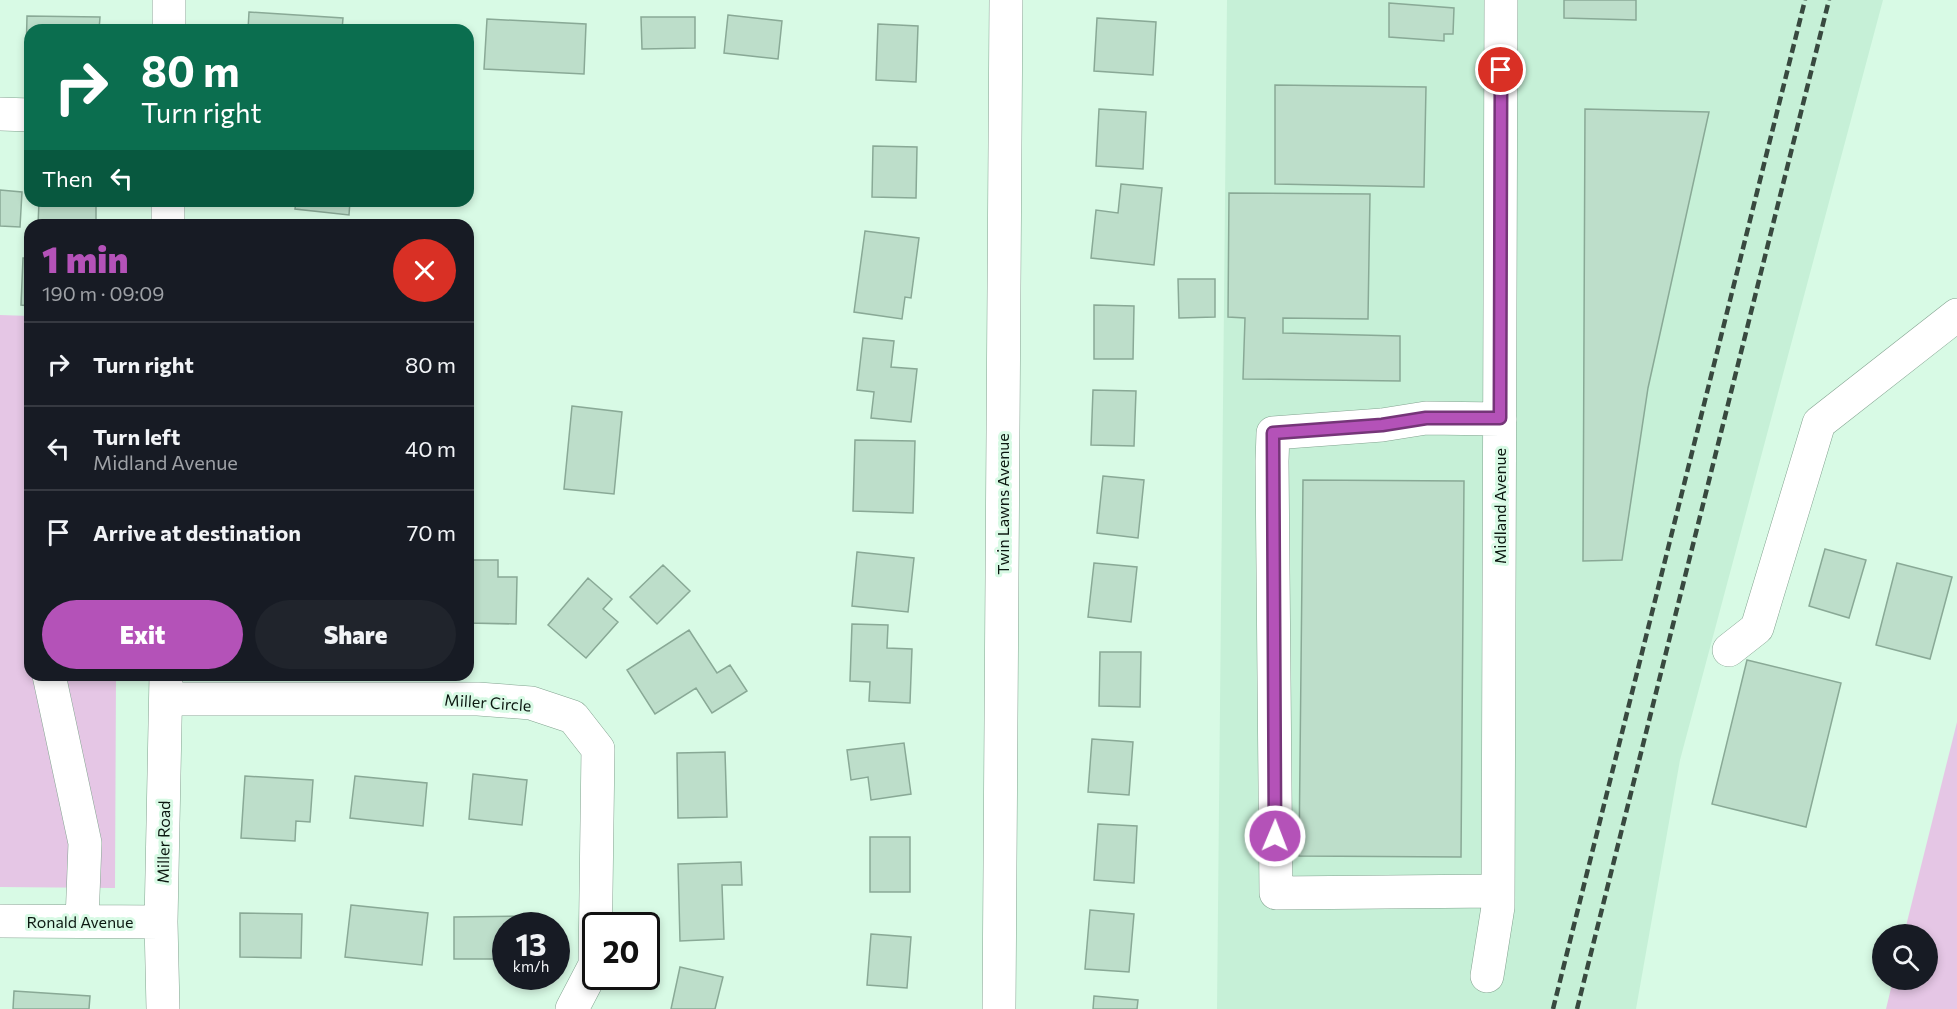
<!DOCTYPE html>
<html lang="en">
<head>
<meta charset="utf-8">
<style>
  body { margin:0; font-family:Commissioner,sans-serif; background:#20242c; color:#f1f3f6; height:100vh; display:flex; flex-direction:column; font-size:22px; white-space:nowrap }
  * { box-sizing:border-box; margin:0 }
  p { font-size:20px; color:#9ea1a6 }
  .icon { flex:none; width:33px; height:33px; fill:none; stroke:currentColor; stroke-width:2; stroke-linecap:round; stroke-linejoin:round }
  .map { position:relative; flex:1; overflow:hidden }
  .details { position:absolute; left:24px; top:219px; width:450px; height:462px; display:flex; flex-direction:column; background:#171b24; border-radius:18px; box-shadow:0 3px 9px #0003 }
  .details>* { flex:none }
  .guide { position:absolute; left:24px; top:24px; width:450px; height:183px; border-radius:18px; box-shadow:0 3px 9px #0003; background:#0b6e4f; color:#fff; overflow:hidden }
  .buttons { position:absolute; left:1872px; top:924px; display:grid; gap:12px }
  .buttons a { display:grid; place-items:center; width:66px; height:66px; border-radius:50%; background:#171b24; box-shadow:0 3px 9px #0003; font-size:30px }
  .speed { position:absolute; left:492px; top:912px; display:flex; gap:12px; font-size:30px; font-weight:700; text-align:center }
  .speed>* { display:grid; place-content:center; width:78px; height:78px; border-radius:50%; background:#171b24; box-shadow:0 3px 9px #0003; line-height:1 }
  .speed small { font-size:15px; font-weight:400 }
  .speed .limit { border:3px solid #111; border-radius:9px; background:#fff; color:#111 }
  .pin { position:absolute; display:grid; place-items:center; width:51px; height:51px; color:#fff; margin:-26px; border:3px solid #fff; border-radius:50%; box-shadow:0 2px 6px #0007 }
  .me { position:absolute; width:66px; margin:-33px; rotate:1deg; stroke-linejoin:round; filter:drop-shadow(0 0 4px #0008) }
  .turn { display:flex; align-items:center; gap:21px; height:126px; padding:0 18px; font-size:27px }
  .turn .icon { width:78px; height:78px; stroke-width:2.5 }
  .turn b { display:block; font-size:42px; line-height:51px }
  .then { display:flex; align-items:center; height:57px; padding:0 18px; background:#0003; gap:12px; font-size:22px }
  .round { display:grid; place-items:center; flex:none; width:63px; height:63px; border-radius:32px; background:#20242c }
  .summary { display:flex; align-items:center; justify-content:space-between; height:102px; padding:0 18px }
  h1 { font-size:36px; font-weight:800; line-height:45px; color:#b452b8 }
  .action { display:flex; gap:12px; margin-top:auto; padding:12px 18px }
  .action a { flex:1; height:69px; border-radius:36px; background:#b452b8; color:#fff; font-size:24px; font-weight:800; line-height:69px; text-align:center }
  .action a+a { background:#20242c; color:#f1f3f6 }
  ul { padding:0; list-style:none }
  li { display:flex; align-items:center; gap:18px; height:84px; padding:0 18px; border-top:2px solid #363941 }
  li div { flex:1 }
  li b { display:block; font-size:22px }
  li em { font-style:normal }
  .map>svg:first-child { display:block }
  .built { fill:#c6f0d7 }
  .green { fill:#e5c6e5 }
  .building { fill:#bddeca; stroke:#89a996; stroke-width:1.5 }
  .lines { fill:none; stroke-linecap:round; stroke-linejoin:round }
  .minor-casing { stroke:#83a390; stroke-width:34 }
  .minor { stroke:#fff; stroke-width:33 }
  .rail { stroke:#38493f; stroke-width:4.5; stroke-dasharray:9 4.5; stroke-linecap:butt }
  .route-casing { stroke:#753578; stroke-width:15 }
  .route { stroke:#b452b8; stroke-width:10 }
  .labels { text-anchor:middle; dominant-baseline:central; stroke-width:6; stroke-linejoin:round; paint-order:stroke }
  .street-label { font-size:16px; fill:#0b1710; stroke:#d8fae5 }
</style>
</head>
<body>
<div class="map">
<svg width="1957" height="1009" viewBox="0 0 1957 1009">
  <rect width="100%" height="100%" fill="#d8fae5"/>
  <!-- built -->
  <path class="built" d="M 1227,0 L 1883,0 L 1680,760 L 1636,1009 L 1217,1009 Z"/>
  <!-- green -->
  <path class="green" d="M 0,315 L 30,316 L 30,675 L 116,675 L 115,888 L 0,887 Z
    M 1957,722 L 1957,1009 L 1886,1009 L 1893,980 L 1928,980 L 1928,934 L 1904,934 Z"/>
  <!-- building -->
  <path class="building" d="M 1564,0 L 1636,0 L 1636,20 L 1564,18 Z
    M 1389,3 L 1454,8 L 1453,34 L 1444,34 L 1444,41 L 1389,37 Z
    M 249,12 L 343,18 L 342,30 L 248,30 Z
    M 728,15 L 782,21 L 778,59 L 724,53 Z
    M 27,16 L 100,17 L 99,30 L 30,30 L 30,59 L 26,59 Z
    M 641,17 L 695,17 L 695,48 L 642,49 Z
    M 1097,18 L 1156,22 L 1153,75 L 1094,71 Z
    M 487,19 L 586,24 L 584,74 L 484,69 Z
    M 878,24 L 918,26 L 916,82 L 876,80 Z
    M 383,27 L 450,28 L 450,30 L 383,30 Z
    M 1275,85 L 1426,87 L 1424,187 L 1275,184 Z
    M 1099,109 L 1146,112 L 1143,169 L 1096,166 Z
    M 1585,109 L 1709,112 L 1648,388 L 1622,560 L 1583,561 Z
    M 873,146 L 917,147 L 916,198 L 872,197 Z
    M 1121,184 L 1162,188 L 1154,265 L 1091,258 L 1096,210 L 1118,213 Z
    M 0,190 L 22,192 L 20,227 L 0,226 Z
    M 1229,193 L 1370,194 L 1368,319 L 1283,318 L 1283,333 L 1400,336 L 1400,381 L 1243,379 L 1245,318 L 1228,317 Z
    M 39,201 L 96,201 L 96,225 L 38,225 Z
    M 296,201 L 350,201 L 349,215 L 295,209 Z
    M 865,231 L 919,238 L 911,298 L 905,297 L 902,319 L 854,312 Z
    M 23,258 L 30,258 L 30,306 L 21,305 Z
    M 1178,279 L 1215,279 L 1215,317 L 1179,318 Z
    M 1094,305 L 1134,306 L 1133,359 L 1094,359 Z
    M 863,338 L 894,341 L 891,367 L 917,369 L 911,422 L 871,418 L 874,392 L 857,390 Z
    M 1093,390 L 1136,391 L 1134,446 L 1091,445 Z
    M 572,406 L 622,412 L 614,494 L 564,489 Z
    M 855,440 L 915,441 L 913,513 L 853,511 Z
    M 1103,476 L 1144,480 L 1138,538 L 1097,533 Z
    M 1303,480 L 1464,481 L 1461,857 L 1299,856 Z
    M 1825,549 L 1866,560 L 1849,618 L 1809,606 Z
    M 857,552 L 914,558 L 908,612 L 852,606 Z
    M 468,560 L 498,560 L 498,577 L 517,577 L 516,624 L 468,623 Z
    M 1094,563 L 1137,567 L 1131,622 L 1088,617 Z
    M 1897,563 L 1952,577 L 1930,659 L 1876,645 Z
    M 663,565 L 690,591 L 657,624 L 630,597 Z
    M 588,578 L 612,599 L 603,609 L 618,622 L 586,658 L 548,625 Z
    M 852,624 L 888,625 L 887,648 L 912,649 L 910,703 L 869,701 L 870,682 L 850,681 Z
    M 689,630 L 717,673 L 730,665 L 747,691 L 712,713 L 696,688 L 655,714 L 627,670 Z
    M 1100,652 L 1141,652 L 1140,707 L 1099,706 Z
    M 1747,660 L 1841,683 L 1806,827 L 1712,804 Z
    M 1092,739 L 1133,742 L 1129,795 L 1088,792 Z
    M 904,743 L 911,794 L 871,800 L 868,777 L 851,780 L 847,750 Z
    M 725,752 L 727,817 L 678,818 L 677,753 Z
    M 473,774 L 527,780 L 522,825 L 469,819 Z
    M 245,776 L 313,780 L 310,822 L 296,821 L 295,841 L 241,838 Z
    M 355,776 L 427,783 L 423,826 L 350,818 Z
    M 1098,824 L 1137,826 L 1134,883 L 1094,880 Z
    M 870,837 L 910,837 L 910,892 L 870,892 Z
    M 741,862 L 742,885 L 722,885 L 724,939 L 680,941 L 678,864 Z
    M 351,905 L 428,913 L 422,965 L 345,957 Z
    M 1090,910 L 1134,914 L 1129,972 L 1085,969 Z
    M 240,913 L 302,914 L 301,958 L 240,957 Z
    M 526,916 L 526,926 L 506,926 L 506,959 L 454,959 L 454,917 Z
    M 871,934 L 911,937 L 907,988 L 867,985 Z
    M 680,967 L 723,977 L 715,1009 L 671,1009 Z
    M 14,991 L 90,996 L 89,1009 L 13,1009 Z
    M 1094,996 L 1138,1000 L 1137,1009 L 1093,1009 Z"/>
  <g class="lines">
    <defs>
      <path id="minor" d="M 169,30 L 169,0
        M 0,114 L 30,115
        M 168,225 L 168,201
        M 1729,650 L 1757,628 L 1819,423 L 1957,315
        M 49,675 L 85,843 L 82,921
        M 166,699 L 478,699 L 531,703 L 573,717 L 598,749 L 595,965 L 572,1009
        M 1497,891 L 1276,893 L 1272,461 L 1273,433 L 1382,425 L 1426,418 L 1500,419
        M 0,921 L 161,922
        M 1487,976 L 1498,907 L 1501,0
        M 163,1009 L 161,922 L 166,675
        M 999,1009 L 1006,0"/>
    </defs>
    <!-- minor casing -->
    <use href="#minor" class="minor-casing"/>
    <!-- minor -->
    <use href="#minor" class="minor"/>
    <!-- rail -->
    <path class="rail" d="M 1553,1009 L 1805,0
      M 1577,1009 L 1829,0"/>
  </g>
  <g class="lines">
    <defs>
      <path id="route" d="M 1275,836 L 1273,433 L 1382,425 L 1426,418 L 1500,418 L 1501,70"/>
    </defs>
    <!-- route casing -->
    <use href="#route" class="route-casing"/>
    <!-- route -->
    <use href="#route" class="route"/>
  </g>
  <g class="labels">
    <!-- street labels -->
    <g class="street-label">
      <text transform="translate(1002 504) rotate(-90)">Twin Lawns Avenue</text>
      <text transform="translate(1499 506) rotate(-90)">Midland Avenue</text>
      <text transform="translate(488 702) rotate(4)">Miller Circle</text>
      <text transform="translate(163 842) rotate(-89)">Miller Road</text>
      <text x="80" y="921">Ronald Avenue</text>
    </g>
  </g>
</svg>
<div class="buttons">
<a><svg class="icon" aria-label="search" viewBox="0 0 24 24"><circle cx="10" cy="10" r="6"/><path d="M15 15l6 6"/></svg></a>
</div>
<div class="speed"><div>13<small>km/h</small></div><div class="limit">20</div></div>
<div class="pin" style="left:1501px;top:70px;background:#d93025"><svg class="icon" aria-label="arrive" viewBox="0 0 24 24"><path d="M6 21V4h12l-3 4 3 4H6"/></svg></div>
<svg class="me" style="left:1275px;top:836px" viewBox="-20 -20 40 40"><circle r="17" fill="#b452b8" stroke="#fff" stroke-width="3"/><path d="M0-11L8 9 0 5-8 9z" fill="#fff"/></svg>
<div class="guide">
<div class="turn"><svg class="icon" aria-label="right" viewBox="0 0 24 24"><path d="M7 20v-9h11M14 6l5 5-5 5"/></svg><div><b>80 m</b>Turn right</div></div>
<div class="then">Then<svg class="icon" aria-label="left" viewBox="0 0 24 24"><path d="M17 20v-9H6M10 6l-5 5 5 5"/></svg></div>
</div>
<section class="details">
<div class="summary"><div><h1>1 min</h1><p>190 m · 09:09</p></div><a class="round" style="background:#d93025;color:#fff"><svg class="icon" aria-label="close" viewBox="0 0 24 24"><path d="M6 6l12 12M18 6L6 18"/></svg></a></div>
<ul>
<li><svg class="icon" aria-label="right" viewBox="0 0 24 24"><path d="M7 20v-9h11M14 6l5 5-5 5"/></svg><div><b>Turn right</b></div><em>80 m</em></li>
<li><svg class="icon" aria-label="left" viewBox="0 0 24 24"><path d="M17 20v-9H6M10 6l-5 5 5 5"/></svg><div><b>Turn left</b><p>Midland Avenue</p></div><em>40 m</em></li>
<li><svg class="icon" aria-label="arrive" viewBox="0 0 24 24"><path d="M6 21V4h12l-3 4 3 4H6"/></svg><div><b>Arrive at destination</b></div><em>70 m</em></li>
</ul>
<div class="action"><a>Exit</a><a>Share</a></div>
</section>
</div>
</body>
</html>
